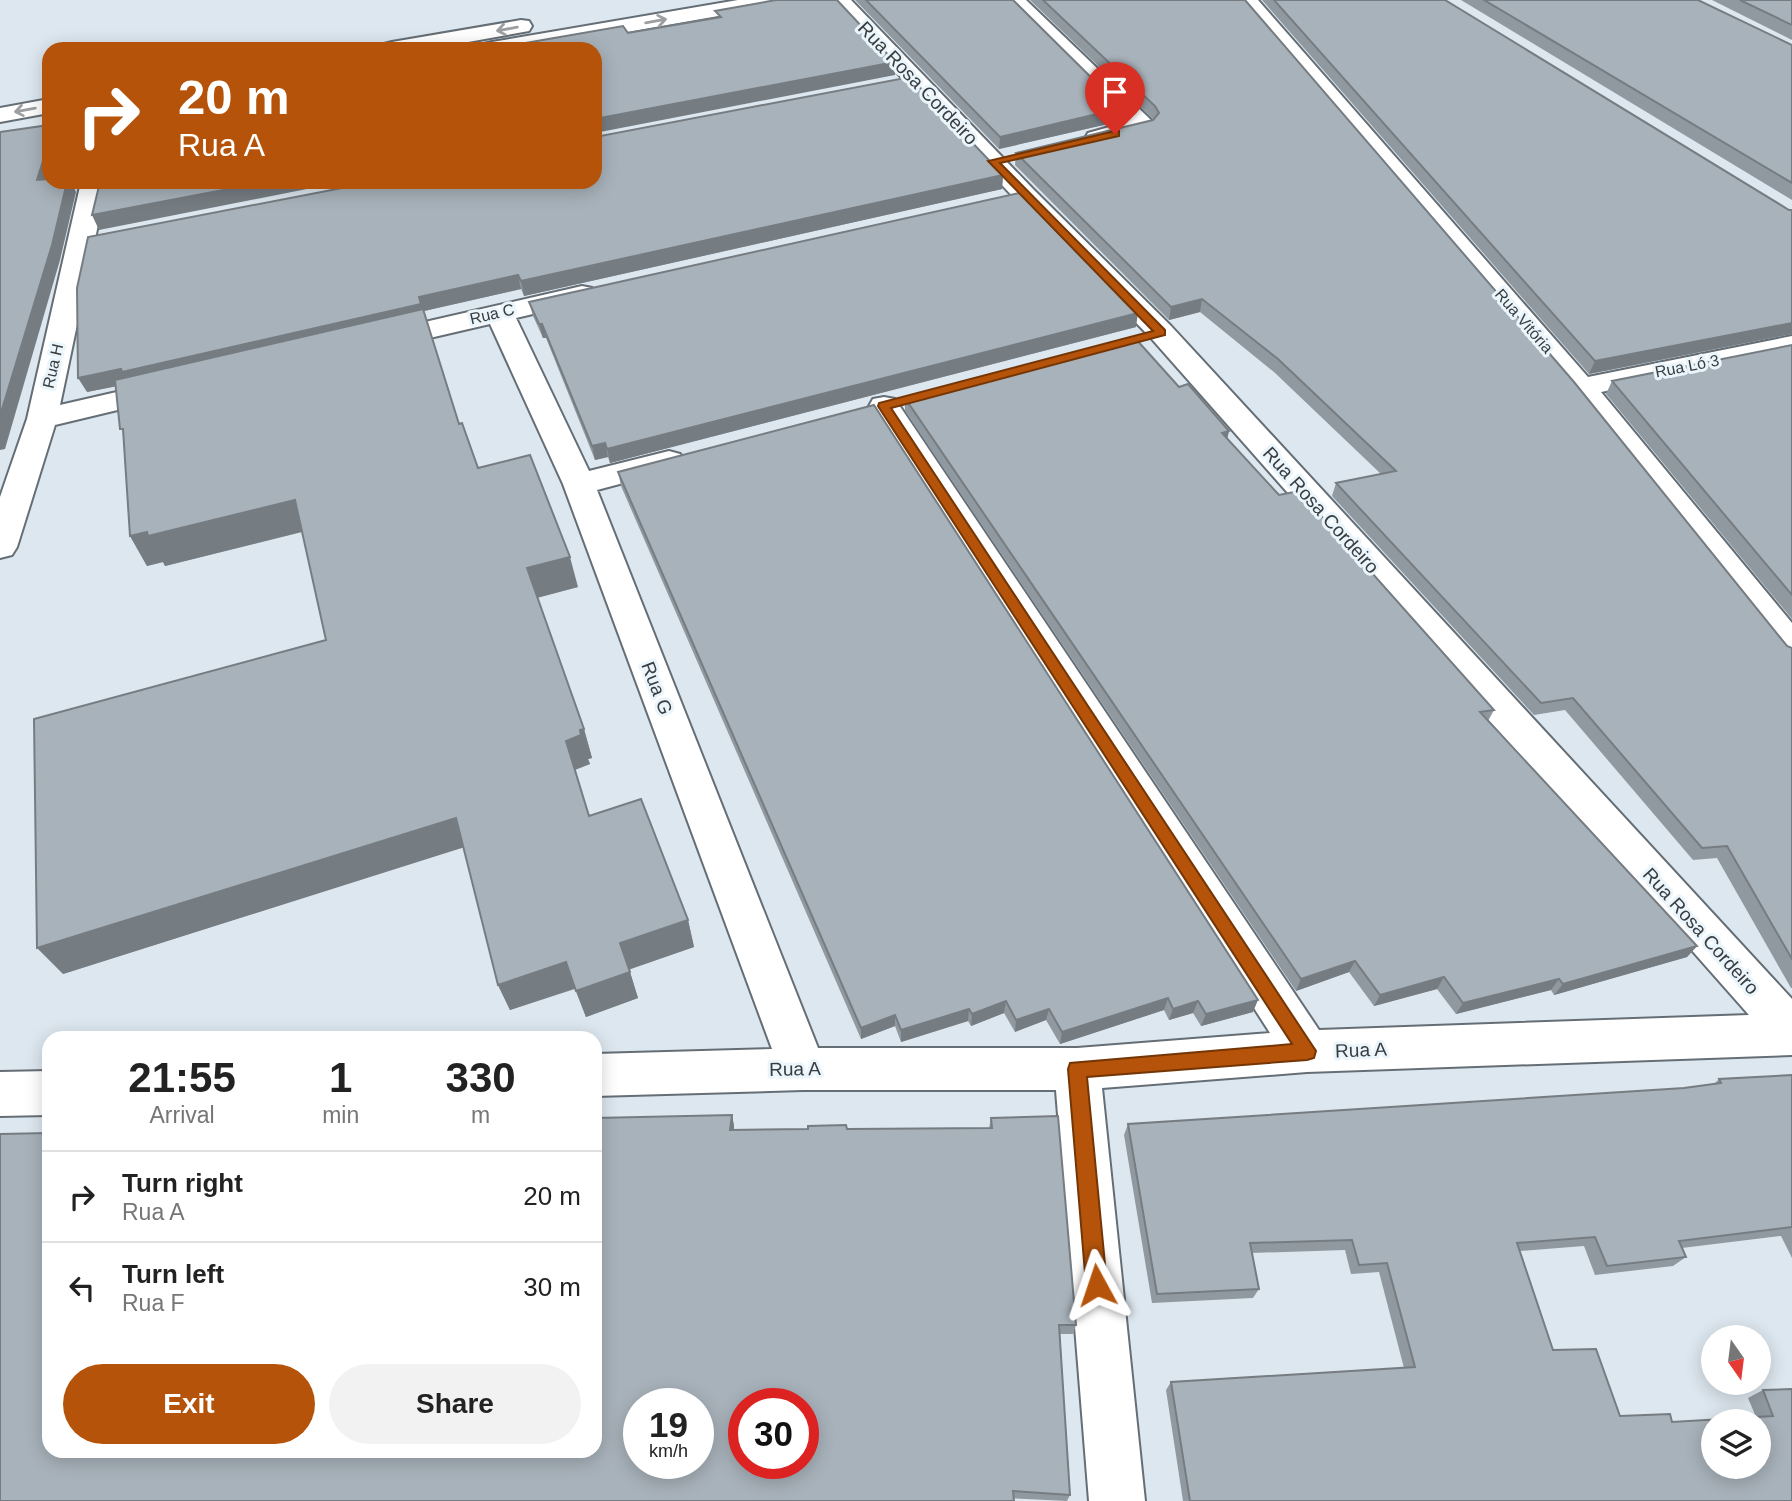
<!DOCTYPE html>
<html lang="en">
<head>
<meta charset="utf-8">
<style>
  body { margin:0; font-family:Helvetica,sans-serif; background:#f2f2f2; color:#222; height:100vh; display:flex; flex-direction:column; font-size:26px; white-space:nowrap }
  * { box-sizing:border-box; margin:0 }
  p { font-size:23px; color:#767676 }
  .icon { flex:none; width:38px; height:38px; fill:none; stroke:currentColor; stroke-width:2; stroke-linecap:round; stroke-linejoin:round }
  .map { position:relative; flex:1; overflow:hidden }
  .details { position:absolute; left:42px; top:1031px; width:560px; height:427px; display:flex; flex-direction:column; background:#fff; border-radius:21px; box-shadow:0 4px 18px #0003 }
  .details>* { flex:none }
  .banner { position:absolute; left:42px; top:42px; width:560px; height:147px; border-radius:21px; box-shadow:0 4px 18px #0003; background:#b45309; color:#fff; overflow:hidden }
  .needle { width:46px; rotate:166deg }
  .buttons { position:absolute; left:1701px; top:1325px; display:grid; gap:14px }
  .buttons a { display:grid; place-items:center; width:70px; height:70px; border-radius:50%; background:#fff; box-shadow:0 4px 18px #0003; font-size:35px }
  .speed { position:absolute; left:623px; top:1388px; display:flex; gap:14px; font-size:35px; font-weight:700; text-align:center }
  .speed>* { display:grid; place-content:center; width:91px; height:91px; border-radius:50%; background:#fff; box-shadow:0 4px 18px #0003; line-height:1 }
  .speed small { font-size:18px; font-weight:400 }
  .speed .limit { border:10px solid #d22; background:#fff; color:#111 }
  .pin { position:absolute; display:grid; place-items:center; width:60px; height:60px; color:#fff; margin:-72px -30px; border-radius:50% 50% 50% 0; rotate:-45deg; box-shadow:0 0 7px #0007 }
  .pin .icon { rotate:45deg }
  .me { position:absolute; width:77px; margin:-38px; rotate:355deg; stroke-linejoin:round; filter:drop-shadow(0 0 5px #0008) }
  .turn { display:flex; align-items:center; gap:24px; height:147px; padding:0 21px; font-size:32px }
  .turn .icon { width:91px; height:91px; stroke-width:2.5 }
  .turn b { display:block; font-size:49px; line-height:60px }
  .eta { display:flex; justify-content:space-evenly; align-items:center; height:119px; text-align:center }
  .eta b { font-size:42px; font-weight:800; line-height:49px }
  .action { display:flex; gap:14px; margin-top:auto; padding:14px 21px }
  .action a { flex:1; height:80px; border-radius:42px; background:#b45309; color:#fff; font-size:28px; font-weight:800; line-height:80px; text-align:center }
  .action a+a { background:#f2f2f2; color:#222 }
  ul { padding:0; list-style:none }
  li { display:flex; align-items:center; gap:21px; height:91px; padding:0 21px; border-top:2px solid #e0e0e0 }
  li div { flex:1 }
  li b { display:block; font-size:26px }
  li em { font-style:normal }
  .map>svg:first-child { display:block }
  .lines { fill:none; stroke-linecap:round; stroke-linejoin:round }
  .street-casing { stroke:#656e75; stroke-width:4 }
  .secondary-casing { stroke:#656e75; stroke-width:4 }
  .street { fill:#fff; fill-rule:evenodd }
  .secondary { fill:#fff; fill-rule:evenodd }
  .wall { fill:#9099a0 }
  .shaded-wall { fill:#767d82 }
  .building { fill:#a8b2ba; stroke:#767d82; stroke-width:2; fill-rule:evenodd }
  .oneway { stroke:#9c9ea0 }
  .route { fill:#b45309; stroke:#753606; stroke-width:2 }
  .labels { text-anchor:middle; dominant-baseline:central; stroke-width:6; stroke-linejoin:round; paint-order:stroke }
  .far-street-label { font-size:16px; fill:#393d40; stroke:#eaf5fc }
  .street-label { font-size:19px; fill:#393d40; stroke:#eaf5fc }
</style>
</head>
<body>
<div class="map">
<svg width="1792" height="1501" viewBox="0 0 1792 1501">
  <rect width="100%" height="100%" fill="#dde7ef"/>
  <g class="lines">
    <defs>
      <path id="street" d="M 829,0 L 851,0 L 1034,190 L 1171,326 L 1792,999 L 1792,1055 L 1307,1072 L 1102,1088 L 1145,1501 L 1089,1501 L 1056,1090 L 803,1090 L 595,1096 L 595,1054 L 772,1049 L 563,484 L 490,324 L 378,350 L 368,347 L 364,341 L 368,335 L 582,286 L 592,288 L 596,294 L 592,300 L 516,318 L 589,471 L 669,451 L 680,454 L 685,461 L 680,468 L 597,490 L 818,1048 L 1077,1048 L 1270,1033 L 869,406 L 873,399 L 884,397 L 895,399 L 1319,1030 L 1749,1015 L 1151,338 L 1016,200 Z
        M 1004,0 L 1026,0 L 1151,120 L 1155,125 L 1151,130 L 1097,145 L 1088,143 L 1085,138 L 1088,133 L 1127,122 Z
        M 1237,0 L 1258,0 L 1588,377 L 1792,336 L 1792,354 L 1601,392 L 1792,623 L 1792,661 L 1779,657 L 1570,393 Z
        M 81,182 L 107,182 L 60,405 L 169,380 L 180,383 L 184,389 L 180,395 L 55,425 L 17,547 L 12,555 L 0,558 L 0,497 L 27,419 Z
        M 49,1071 L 49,1115 L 0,1116 L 0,1072 Z"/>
      <path id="secondary" d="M 738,0 L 785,0 L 782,4 L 775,6 L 530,49 L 481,49 L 484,44 L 492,42 Z
        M 521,20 L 529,21 L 532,26 L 529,31 L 429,49 L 381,49 L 384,44 L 392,42 Z
        M 49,99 L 49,113 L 0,122 L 0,108 Z"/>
    </defs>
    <!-- street casing -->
    <use href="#street" class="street-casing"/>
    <!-- secondary casing -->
    <use href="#secondary" class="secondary-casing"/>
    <!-- street -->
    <use href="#street" class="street"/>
    <!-- secondary -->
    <use href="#secondary" class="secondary"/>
  </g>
  <!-- wall -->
  <path class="wall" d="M 855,0 L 1013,0 L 1122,108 L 1121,121 L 999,149 Z
    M 1030,0 L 1245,0 L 1787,646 L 1792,648 L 1792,988 L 1791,988 L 1717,858 L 1693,860 L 1565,710 L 1534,715 L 1332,496 L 1336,483 L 1381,474 L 1274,372 L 1200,312 L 1169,320 L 1015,165 L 1016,153 L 1154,120 Z
    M 1262,0 L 1445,0 L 1789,210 L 1792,210 L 1792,334 L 1589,374 Z
    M 1461,0 L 1698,0 L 1792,45 L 1792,200 Z
    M 1712,0 L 1792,0 L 1792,40 Z
    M 1003,175 L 1002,189 L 524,296 L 521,289 L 424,311 L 459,424 L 478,468 L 578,587 L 537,598 L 584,729 L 592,758 L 588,759 L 590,764 L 575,769 L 589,816 L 688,920 L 694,947 L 629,969 L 638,998 L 586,1017 L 575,989 L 510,1010 L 498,985 L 463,847 L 63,974 L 326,640 L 302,532 L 165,566 L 163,562 L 147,566 L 130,536 L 123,435 L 116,386 L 87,392 L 373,182 Z
    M 529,302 L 1136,327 L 610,463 L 608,457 L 595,460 L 546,338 L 543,338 L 533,316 Z
    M 1792,345 L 1792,619 L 1606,394 L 1612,381 Z
    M 1179,387 L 1229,431 L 1227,438 L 1279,495 L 1494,710 L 1488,721 L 1697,946 L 1687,957 L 1554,995 L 1551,990 L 1456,1014 L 1437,989 L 1374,1006 L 1349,972 L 1296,991 L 905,411 L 905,398 Z
    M 618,472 L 1253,1012 L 1201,1026 L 1193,1013 L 1169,1020 L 1164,1010 L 1060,1044 L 1046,1020 L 1015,1032 L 1004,1013 L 971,1026 L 968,1021 L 901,1042 L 895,1026 L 861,1039 L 621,486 Z
    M 1792,1075 L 1792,1258 L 1781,1236 L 1682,1248 L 1686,1257 L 1673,1266 L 1595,1275 L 1584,1246 L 1520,1251 L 1553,1350 L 1620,1416 L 1672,1422 L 1756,1417 L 1748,1398 L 1763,1390 L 1792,1389 L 1792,1501 L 1183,1501 L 1166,1390 L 1171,1382 L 1404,1368 L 1379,1272 L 1351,1274 L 1345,1250 L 1251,1253 L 1259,1289 L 1253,1298 L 1152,1303 L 1124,1135 L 1128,1124 L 1684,1088 L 1714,1084 L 1719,1079 Z
    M 732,1115 L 734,1126 L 734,1130 L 989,1128 L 991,1118 L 1076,1325 L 1073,1334 L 1060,1334 L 1070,1495 L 1067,1501 L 49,1451 Z"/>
  <!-- shaded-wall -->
  <path class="shaded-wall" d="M 895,62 L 895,75 L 595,133 L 595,119 Z
    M 1122,108 L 1121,121 L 999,149 L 1000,137 Z
    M 49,142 L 49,181 L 37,180 Z
    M 1003,175 L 1002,189 L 524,296 L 521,281 Z
    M 67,182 L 71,182 L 76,192 L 60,260 L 5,449 L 0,450 L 0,416 Z
    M 265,182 L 342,182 L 99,230 L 92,215 Z
    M 518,275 L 521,289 L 424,311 L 128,384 L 87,392 L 78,378 L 419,297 Z
    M 1202,299 L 1200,312 L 1169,320 L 1171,307 Z
    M 1138,313 L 1136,327 L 610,463 L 607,449 Z
    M 1792,323 L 1792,334 L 1589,374 L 1595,361 Z
    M 539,324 L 542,324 L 546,338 L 543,338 Z
    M 1229,431 L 1226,444 L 1222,433 Z
    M 605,443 L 608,457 L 595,460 L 592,446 Z
    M 295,500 L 309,530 L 165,566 L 163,562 L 147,566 L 130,536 Z
    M 570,557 L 578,587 L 536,598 L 527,568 Z
    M 584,729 L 592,758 L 588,759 L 590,764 L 575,770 L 566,741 L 580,730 Z
    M 456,818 L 468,846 L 63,974 L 37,948 Z
    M 688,920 L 694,947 L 628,970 L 620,943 Z
    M 1697,946 L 1687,957 L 1554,995 L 1563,984 Z
    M 1355,961 L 1349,972 L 1296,991 L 1301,979 Z
    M 566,962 L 576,988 L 510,1010 L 498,985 Z
    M 630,972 L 638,998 L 586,1017 L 576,991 Z
    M 1444,977 L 1437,989 L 1374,1006 L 1380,995 Z
    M 1559,979 L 1551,990 L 1456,1014 L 1463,1003 Z
    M 1168,998 L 1164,1010 L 1060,1044 L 1062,1032 Z
    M 1258,1000 L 1253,1012 L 1201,1026 L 1206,1014 Z
    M 1006,1001 L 1004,1013 L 971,1026 L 972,1014 Z
    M 1198,1001 L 1193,1013 L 1169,1020 L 1173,1009 Z
    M 969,1009 L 968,1021 L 901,1042 L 901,1030 Z
    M 1049,1009 L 1046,1020 L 1015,1032 L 1016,1020 Z
    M 895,1015 L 895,1026 L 861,1039 L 861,1028 Z
    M 732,1115 L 734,1126 L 733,1142 L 730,1130 Z"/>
  <!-- building -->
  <path class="building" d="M 776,0 L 837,0 L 895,62 L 595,119 L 595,49 L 491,49 L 623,26 L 628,33 L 721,17 L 715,11 Z
    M 866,0 L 1013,0 L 1122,108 L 1000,137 Z
    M 1043,0 L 1245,0 L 1574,382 L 1787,646 L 1792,648 L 1792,959 L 1727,846 L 1702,848 L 1573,698 L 1541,703 L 1336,483 L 1396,471 L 1278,359 L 1202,299 L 1171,307 L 1016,153 L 1153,120 L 1159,113 L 1155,106 Z
    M 1274,0 L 1445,0 L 1789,210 L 1792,210 L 1792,323 L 1595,361 Z
    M 1484,0 L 1698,0 L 1792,45 L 1792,183 Z
    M 1740,0 L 1792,0 L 1792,25 Z
    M 910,77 L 1003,175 L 521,281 L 518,275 L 419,297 L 421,304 L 122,372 L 121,369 L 78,378 L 77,288 L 88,237 L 373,182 L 595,182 L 595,137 Z
    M 49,125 L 49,142 L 37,180 L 49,179 L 49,182 L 67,182 L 52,245 L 0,416 L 0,132 Z
    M 100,182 L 265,182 L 92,215 Z
    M 1019,193 L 1138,313 L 607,449 L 605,443 L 592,446 L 542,324 L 539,324 L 529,302 Z
    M 423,309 L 459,424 L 462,423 L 478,468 L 530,455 L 570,557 L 527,568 L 584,729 L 580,730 L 581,735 L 566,741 L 589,816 L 641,799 L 688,920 L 620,943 L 630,972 L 576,991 L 566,962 L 498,985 L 456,818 L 37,948 L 34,719 L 326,640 L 295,500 L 148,536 L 147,532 L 130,536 L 123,429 L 120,429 L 115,380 Z
    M 1135,338 L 1179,387 L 1188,384 L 1229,431 L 1222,433 L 1279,495 L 1299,491 L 1494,710 L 1480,712 L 1697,946 L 1563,984 L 1559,979 L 1463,1003 L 1444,977 L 1380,995 L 1355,961 L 1301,979 L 905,398 Z
    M 1792,345 L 1792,595 L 1612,381 Z
    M 874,405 L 1258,1000 L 1206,1014 L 1198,1001 L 1173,1009 L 1168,998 L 1062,1032 L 1049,1009 L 1016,1020 L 1006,1001 L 972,1014 L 969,1009 L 901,1030 L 895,1015 L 861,1028 L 618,472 Z
    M 1792,1075 L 1792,1227 L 1679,1241 L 1686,1257 L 1607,1266 L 1595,1237 L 1517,1243 L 1553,1350 L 1596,1349 L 1620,1416 L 1670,1414 L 1672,1422 L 1773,1416 L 1763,1390 L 1792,1389 L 1792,1501 L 1190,1501 L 1171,1382 L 1415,1367 L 1387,1263 L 1359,1265 L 1352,1240 L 1250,1243 L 1259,1289 L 1157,1294 L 1128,1124 L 1684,1088 L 1721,1083 L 1719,1079 ZM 1713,1421 L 1759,1421 L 1759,1466 L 1713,1466 Z
    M 732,1115 L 730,1130 L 808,1129 L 808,1126 L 846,1125 L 847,1129 L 992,1128 L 991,1118 L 1058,1116 L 1076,1325 L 1059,1325 L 1070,1495 L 1013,1491 L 1014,1501 L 0,1501 L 0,1134 L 49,1133 L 49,1451 L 595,1451 L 595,1118 ZM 639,1404 L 698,1404 L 698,1463 L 639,1463 ZM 744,1404 L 803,1404 L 803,1463 L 744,1463 Z"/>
  <!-- one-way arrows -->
  <defs><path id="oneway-shaft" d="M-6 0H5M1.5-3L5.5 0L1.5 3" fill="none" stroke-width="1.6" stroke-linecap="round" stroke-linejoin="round" transform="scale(1.75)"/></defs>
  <g class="oneway">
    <use href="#oneway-shaft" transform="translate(656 21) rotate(-10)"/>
    <use href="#oneway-shaft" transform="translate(507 29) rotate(170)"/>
    <use href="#oneway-shaft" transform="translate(25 110) rotate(170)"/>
  </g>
  <!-- route -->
  <path class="route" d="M 1115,131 L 1119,131 L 1119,136 L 1000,163 L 1165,330 L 1165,335 L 891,408 L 1316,1051 L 1314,1058 L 1307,1060 L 1087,1077 L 1107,1285 L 1104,1292 L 1097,1295 L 1089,1292 L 1086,1285 L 1068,1069 L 1070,1063 L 1292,1044 L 878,406 L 879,403 L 1153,331 L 988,161 Z"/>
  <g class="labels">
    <!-- far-street labels -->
    <g class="far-street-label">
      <text transform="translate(492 314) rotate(-13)">Rua C</text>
      <text transform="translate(1524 321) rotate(49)">Rua Vitória</text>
      <text transform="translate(53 366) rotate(-77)">Rua H</text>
      <text transform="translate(1687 366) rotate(-11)">Rua Ló 3</text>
    </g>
    <!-- street labels -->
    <g class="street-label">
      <text transform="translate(918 83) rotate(46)">Rua Rosa Cordeiro</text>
      <text transform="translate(1321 510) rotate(48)">Rua Rosa Cordeiro</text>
      <text transform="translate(657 688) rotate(69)">Rua G</text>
      <text transform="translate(1701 931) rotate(48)">Rua Rosa Cordeiro</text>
      <text transform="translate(1361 1050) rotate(-2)">Rua A</text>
      <text transform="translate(795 1069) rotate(-1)">Rua A</text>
    </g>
  </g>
</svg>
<div class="buttons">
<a><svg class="needle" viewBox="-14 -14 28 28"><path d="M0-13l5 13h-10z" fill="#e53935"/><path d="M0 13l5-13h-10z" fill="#767676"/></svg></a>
<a><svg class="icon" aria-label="layers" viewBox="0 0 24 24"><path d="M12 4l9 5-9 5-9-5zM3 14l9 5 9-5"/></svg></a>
</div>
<div class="speed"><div>19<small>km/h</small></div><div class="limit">30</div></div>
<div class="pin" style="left:1115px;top:134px;background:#d93025"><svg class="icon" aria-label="arrive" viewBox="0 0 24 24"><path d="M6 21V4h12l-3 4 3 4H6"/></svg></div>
<svg class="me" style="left:1097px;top:1285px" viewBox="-20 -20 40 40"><path d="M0-17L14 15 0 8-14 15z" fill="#b45309" stroke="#fff" stroke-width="4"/></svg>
<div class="banner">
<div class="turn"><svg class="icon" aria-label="right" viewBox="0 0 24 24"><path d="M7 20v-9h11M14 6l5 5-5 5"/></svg><div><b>20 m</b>Rua A</div></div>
</div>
<section class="details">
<div class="eta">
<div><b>21:55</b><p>Arrival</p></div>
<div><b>1</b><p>min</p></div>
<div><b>330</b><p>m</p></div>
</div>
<ul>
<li><svg class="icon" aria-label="right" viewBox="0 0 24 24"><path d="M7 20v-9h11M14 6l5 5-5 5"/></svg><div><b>Turn right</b><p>Rua A</p></div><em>20 m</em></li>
<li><svg class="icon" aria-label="left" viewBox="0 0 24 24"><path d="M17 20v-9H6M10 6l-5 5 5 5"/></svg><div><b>Turn left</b><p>Rua F</p></div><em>30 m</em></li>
</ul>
<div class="action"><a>Exit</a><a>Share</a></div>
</section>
</div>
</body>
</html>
